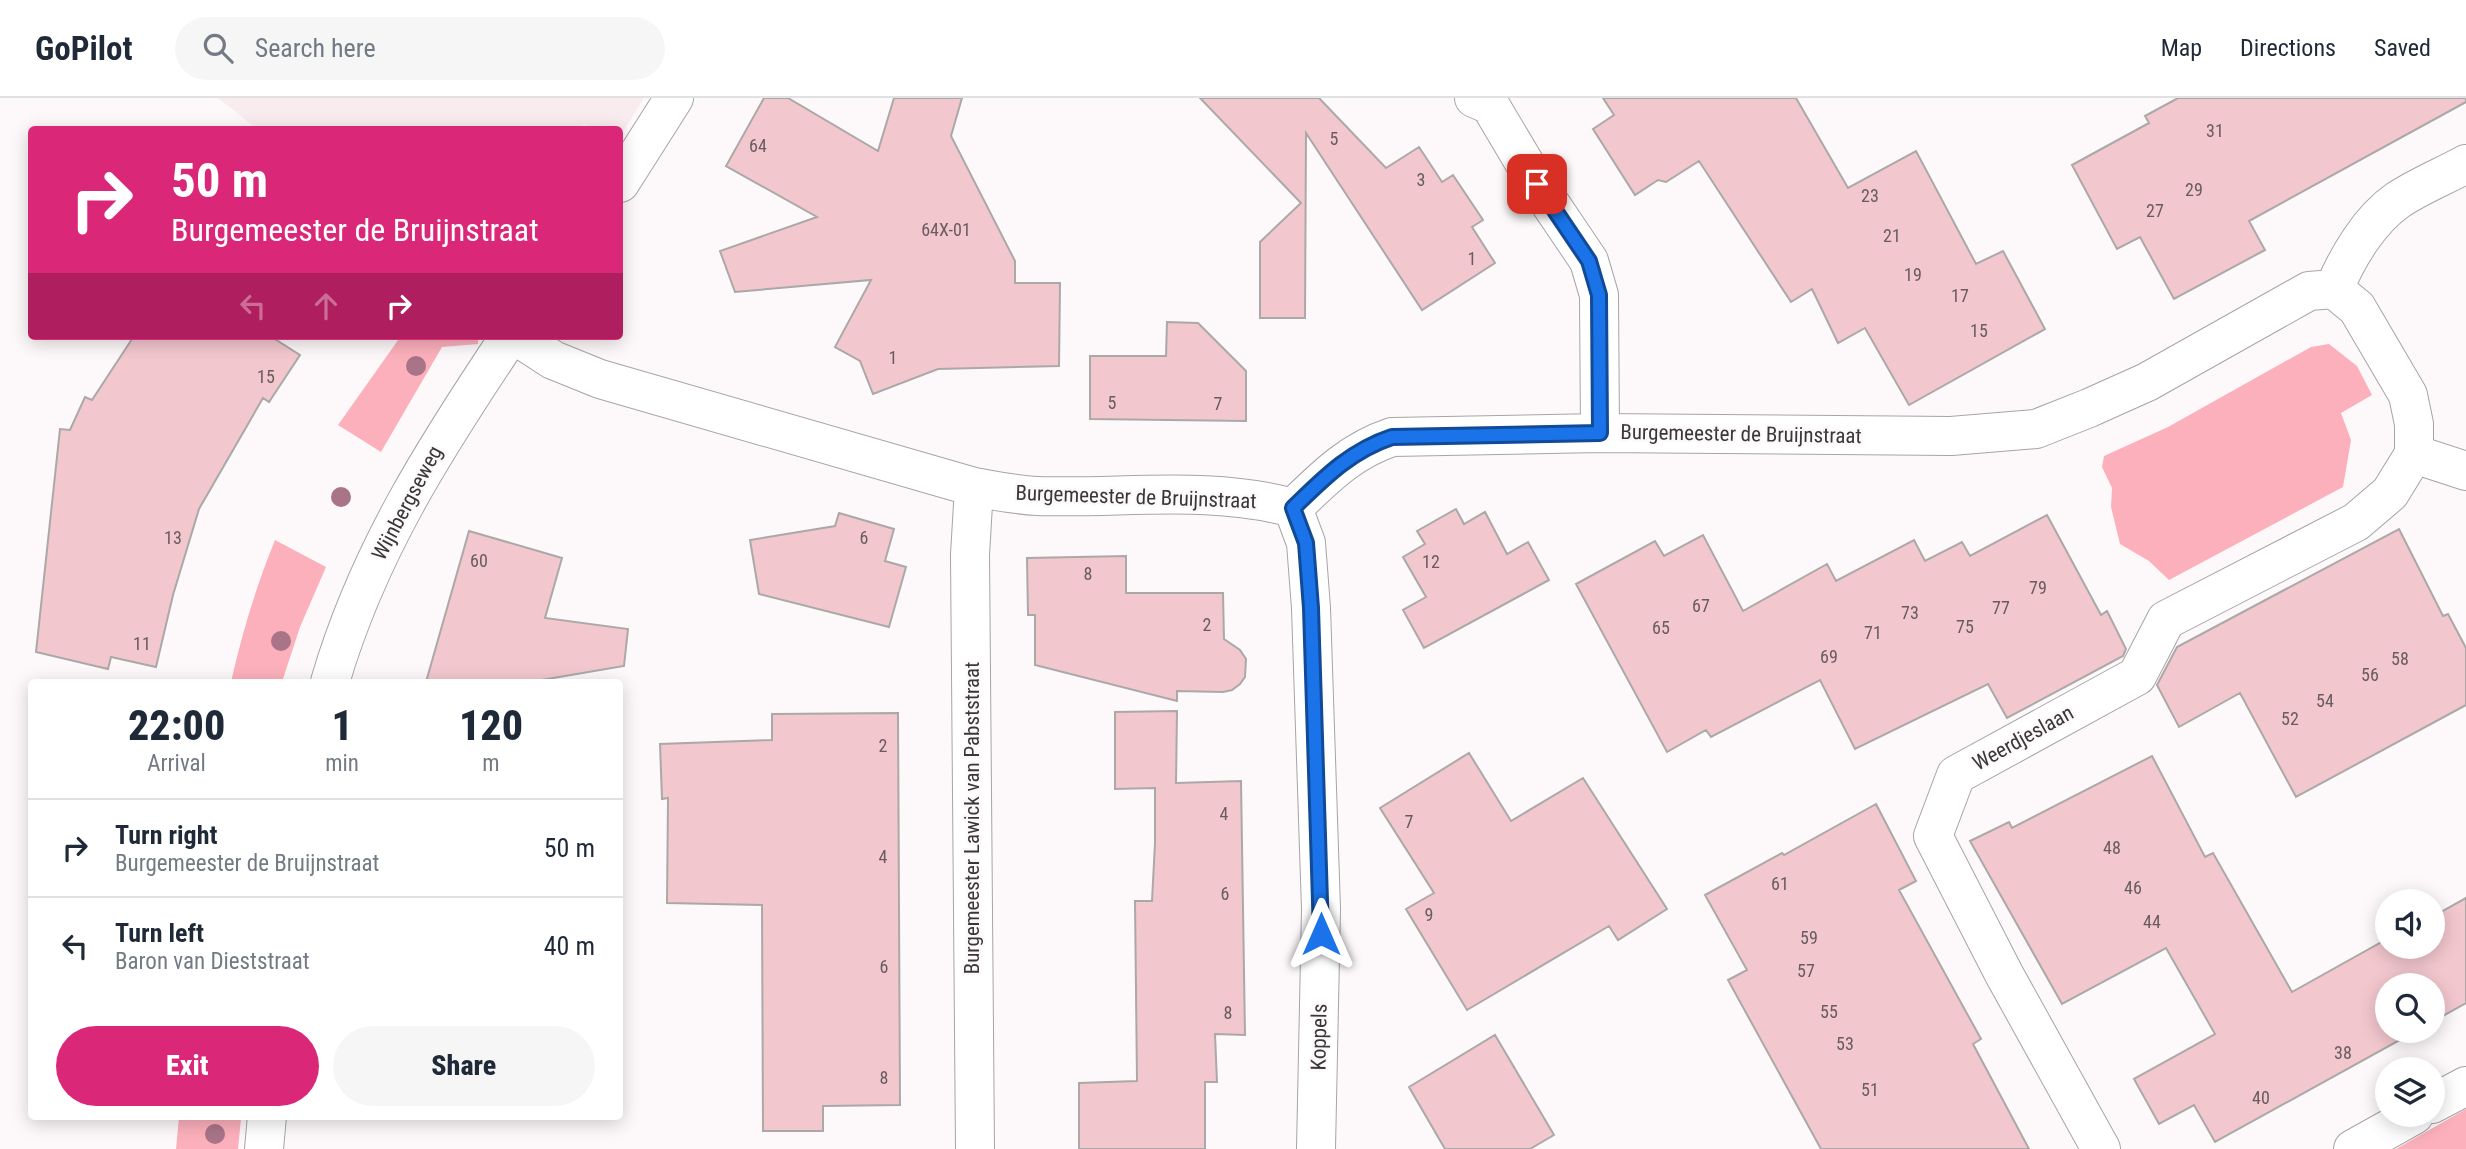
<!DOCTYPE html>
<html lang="en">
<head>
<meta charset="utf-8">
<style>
  body { margin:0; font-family:"Roboto Condensed",sans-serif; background:#f6f6f7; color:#1f2937; height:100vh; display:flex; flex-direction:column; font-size:26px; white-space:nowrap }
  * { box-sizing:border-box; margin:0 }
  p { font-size:23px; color:#747a83 }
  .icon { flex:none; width:38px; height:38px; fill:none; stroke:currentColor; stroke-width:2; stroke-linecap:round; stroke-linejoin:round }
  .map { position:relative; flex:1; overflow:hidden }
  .panel { position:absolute; left:28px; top:581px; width:595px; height:441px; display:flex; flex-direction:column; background:#fff; border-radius:7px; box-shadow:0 4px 18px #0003 }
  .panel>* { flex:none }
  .hud { position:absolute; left:28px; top:28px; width:595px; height:214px; border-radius:7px; box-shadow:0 4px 18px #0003; background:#db2777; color:#fff; overflow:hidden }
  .controls { position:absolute; left:2375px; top:791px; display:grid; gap:14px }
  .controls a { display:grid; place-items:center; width:70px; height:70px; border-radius:50%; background:#fff; box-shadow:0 4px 18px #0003; font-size:35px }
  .pin { position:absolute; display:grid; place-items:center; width:60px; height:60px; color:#fff; margin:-30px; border-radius:14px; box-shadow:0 4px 10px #0006 }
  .me { position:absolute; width:77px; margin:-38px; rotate:0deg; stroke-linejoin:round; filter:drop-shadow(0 0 5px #0008) }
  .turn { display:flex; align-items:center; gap:24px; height:147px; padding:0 28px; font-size:32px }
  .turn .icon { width:91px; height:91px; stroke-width:2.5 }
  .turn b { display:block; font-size:49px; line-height:60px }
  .lanes { display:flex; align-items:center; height:66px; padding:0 28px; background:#0003; justify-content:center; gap:35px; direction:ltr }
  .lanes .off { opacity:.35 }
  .eta { display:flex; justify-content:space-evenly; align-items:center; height:119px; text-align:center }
  .eta b { font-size:42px; font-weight:800; line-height:49px }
  .primary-button { display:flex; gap:14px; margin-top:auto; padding:14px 28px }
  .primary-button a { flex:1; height:80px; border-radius:42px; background:#db2777; color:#fff; font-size:28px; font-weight:800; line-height:80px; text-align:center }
  .primary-button a+a { background:#f6f6f7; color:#1f2937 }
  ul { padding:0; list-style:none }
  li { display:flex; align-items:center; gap:21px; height:98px; padding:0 28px; border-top:2px solid #e0e1e3 }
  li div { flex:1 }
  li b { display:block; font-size:26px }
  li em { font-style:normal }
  header { display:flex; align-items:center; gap:42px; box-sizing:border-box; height:98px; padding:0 35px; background:#fff; border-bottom:2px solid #e0e1e3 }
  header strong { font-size:33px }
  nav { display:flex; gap:38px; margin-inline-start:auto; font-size:24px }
  .search { width:490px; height:63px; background:#f6f6f7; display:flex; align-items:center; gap:18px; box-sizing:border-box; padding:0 24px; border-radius:38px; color:#747a83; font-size:26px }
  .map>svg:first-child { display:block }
  .built { fill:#f9ecee }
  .green { fill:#fcb0bc }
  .building { fill:#f3c7ce; stroke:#aba8a8; stroke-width:2 }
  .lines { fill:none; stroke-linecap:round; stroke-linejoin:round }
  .minor-casing { stroke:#a8a4a5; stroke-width:40 }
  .minor { stroke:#fff; stroke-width:38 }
  .tree { fill:#aa7488 }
  .route-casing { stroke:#114b97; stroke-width:18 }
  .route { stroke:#1a73e8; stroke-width:12 }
  .labels { text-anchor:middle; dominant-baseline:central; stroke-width:5; stroke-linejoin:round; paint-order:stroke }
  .number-label { font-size:18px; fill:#685c5e }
  .street-label { font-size:21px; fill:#393838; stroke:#fdf9fa }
</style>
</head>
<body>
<header>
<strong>GoPilot</strong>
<div class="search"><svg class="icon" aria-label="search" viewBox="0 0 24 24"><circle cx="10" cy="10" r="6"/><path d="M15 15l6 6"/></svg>Search here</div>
<nav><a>Map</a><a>Directions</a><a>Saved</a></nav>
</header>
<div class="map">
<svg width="2466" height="1051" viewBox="0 0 2466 1051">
  <rect width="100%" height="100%" fill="#fdf9fa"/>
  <!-- built -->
  <path class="built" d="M 218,0 L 644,0 L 620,39 L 620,32 L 593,31 L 584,26 L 578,32 L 257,31 Z"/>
  <!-- green -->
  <path class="green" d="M 401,238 L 478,238 L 478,246 L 442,249 L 381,354 L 338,327 Z
    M 2329,246 L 2357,268 L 2372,297 L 2341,315 L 2351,342 L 2343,389 L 2169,482 L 2149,463 L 2120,446 L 2111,409 L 2112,390 L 2102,369 L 2104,358 L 2168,329 L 2311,249 Z
    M 275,442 L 326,469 L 300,529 L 282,584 L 231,584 C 242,535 256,489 275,442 Z
    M 2466,1011 L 2466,1051 L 2396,1051 Z
    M 239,1019 L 241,1021 L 238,1051 L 176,1051 L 179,1019 Z"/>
  <!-- building -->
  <path class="building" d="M 764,0 L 788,0 L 878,53 L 894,0 L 962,0 L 951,38 L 1015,163 L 1015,185 L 1060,185 L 1059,268 L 938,271 L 873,296 L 860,263 L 835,249 L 871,182 L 735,194 L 720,153 L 817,119 L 726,68 Z
    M 1200,0 L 1319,0 L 1386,70 L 1419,49 L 1442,84 L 1453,77 L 1483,122 L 1472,129 L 1495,165 L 1422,212 L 1306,35 L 1305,220 L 1260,220 L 1260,144 L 1301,105 Z
    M 1603,0 L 1796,0 L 1848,90 L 1916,53 L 1976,166 L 2003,153 L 2045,231 L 1909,307 L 1865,230 L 1838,245 L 1812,191 L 1791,204 L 1699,63 L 1666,84 L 1658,82 L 1635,97 L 1593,31 L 1614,17 Z
    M 2178,0 L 2466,0 L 2466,4 L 2249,123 L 2265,152 L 2174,201 L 2140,139 L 2117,151 L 2072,67 L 2149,25 L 2145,18 Z
    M 1167,224 L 1198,225 L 1246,273 L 1246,323 L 1090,321 L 1090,258 L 1166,258 Z
    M 134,238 L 270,238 L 300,257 L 269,304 L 263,300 L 199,411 L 173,497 L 156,569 L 111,559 L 108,571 L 36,554 L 60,331 L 70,332 L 85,299 L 92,302 Z
    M 1456,411 L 1464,426 L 1485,414 L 1507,456 L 1528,444 L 1549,482 L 1424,550 L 1403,512 L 1426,499 L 1403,459 L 1425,446 L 1417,433 Z
    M 839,415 L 894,431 L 885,463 L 906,469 L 889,529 L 759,496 L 750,442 L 835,428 Z
    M 2047,417 L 2101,517 L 2107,513 L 2126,551 L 2123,558 L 2007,620 L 1988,586 L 1855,651 L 1820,582 L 1711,639 L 1706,632 L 1667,654 L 1576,486 L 1655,443 L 1664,458 L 1703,437 L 1743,513 L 1827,466 L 1836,483 L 1914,442 L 1925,463 L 1962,444 L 1970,458 Z
    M 2399,431 L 2443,518 L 2448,516 L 2466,550 L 2466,607 L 2296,699 L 2240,595 L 2179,629 L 2157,587 L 2177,549 Z
    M 469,433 L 562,460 L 545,520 L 628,531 L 624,568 L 530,584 L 426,584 Z
    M 1126,458 L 1126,495 L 1223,495 L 1224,541 L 1240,552 L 1246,561 L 1245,579 L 1240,586 L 1232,592 L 1223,594 L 1177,593 L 1177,603 L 1035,567 L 1035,517 L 1028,517 L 1027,460 Z
    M 1177,613 L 1176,685 L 1241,683 L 1245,937 L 1215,936 L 1217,984 L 1205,984 L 1205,1051 L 1079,1051 L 1079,985 L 1137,983 L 1135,803 L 1152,803 L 1155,745 L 1155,690 L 1115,691 L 1115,614 Z
    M 898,615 L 900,1007 L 823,1008 L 823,1033 L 763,1033 L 762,807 L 667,805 L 668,700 L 662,701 L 660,646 L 772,642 L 772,616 Z
    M 1469,655 L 1511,723 L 1583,680 L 1667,811 L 1618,842 L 1609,828 L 1467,912 L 1406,811 L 1434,795 L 1380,710 Z
    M 2152,658 L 2205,759 L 2213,755 L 2292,894 L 2387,841 L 2387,849 L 2432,849 L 2432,819 L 2466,800 L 2466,905 L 2432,924 L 2432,887 L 2387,887 L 2387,933 L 2416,933 L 2215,1044 L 2194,1007 L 2159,1026 L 2134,981 L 2215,936 L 2166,850 L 2062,906 L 1970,743 L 2009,724 L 2012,730 Z
    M 1876,706 L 1916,783 L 1899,792 L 1981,941 L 1973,946 L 2029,1051 L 1821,1051 L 1728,882 L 1747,872 L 1705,797 L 1782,755 L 1784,757 Z
    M 1495,937 L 1554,1037 L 1530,1051 L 1445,1051 L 1409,989 Z"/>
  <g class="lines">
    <defs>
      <path id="minor" d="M 1474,0 L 1490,7 L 1537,86 L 1589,163 L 1599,197 L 1600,335
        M 620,85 L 674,0
        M 516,238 L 553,262 L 600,281 L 974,389 C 995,393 1016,397 1037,398 C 1122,401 1210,387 1293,410
        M 2414,356 L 2466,373
        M 974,389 L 970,457 L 975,1051
        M 1293,410 C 1324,380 1350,353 1392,339 L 1600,335 L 1951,338 L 2036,331 L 2089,310 L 2147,284 L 2309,193 L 2334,191 C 2347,160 2369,122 2398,102 C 2419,88 2444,78 2466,66
        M 1293,410 L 1306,445 L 1311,510 L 1321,811 L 1316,1051
        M 330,584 C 368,454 435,350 510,238
        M 2432,1006 L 2466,988
        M 264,1051 L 267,1018
        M 2101,1051 L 2004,876 L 1933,738 L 1956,677 L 2137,578 L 2166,522 L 2356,424 L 2390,395 L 2414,356 L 2414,326 L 2408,297 L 2357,210 L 2334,191
        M 2353,1051 L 2414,1017"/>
    </defs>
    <!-- minor casing -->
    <use href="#minor" class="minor-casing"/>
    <!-- minor -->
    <use href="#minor" class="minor"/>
  </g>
  <!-- trees -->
  <g class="tree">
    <circle cx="416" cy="268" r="10"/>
    <circle cx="341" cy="399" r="10"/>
    <circle cx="281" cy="543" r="10"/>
    <circle cx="215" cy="1036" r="10"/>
  </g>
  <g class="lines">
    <defs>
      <path id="route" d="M 1321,836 L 1311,510 L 1306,445 L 1293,410 C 1324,380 1350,353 1392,339 L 1600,335 L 1599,197 L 1589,163 L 1537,86"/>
    </defs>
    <!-- route casing -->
    <use href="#route" class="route-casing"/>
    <!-- route -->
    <use href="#route" class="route"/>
  </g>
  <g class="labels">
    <!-- number labels -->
    <g class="number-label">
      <text x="2215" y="32">31</text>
      <text x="1334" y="40">5</text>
      <text x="758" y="47">64</text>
      <text x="1421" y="81">3</text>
      <text x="2194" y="91">29</text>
      <text x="1870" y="97">23</text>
      <text x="2155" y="112">27</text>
      <text x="946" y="131">64X-01</text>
      <text x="1892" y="137">21</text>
      <text x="1472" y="160">1</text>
      <text x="1913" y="176">19</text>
      <text x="1960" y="197">17</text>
      <text x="1979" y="232">15</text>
      <text x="893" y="259">1</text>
      <text x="266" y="278">15</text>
      <text x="1112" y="304">5</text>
      <text x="1218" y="305">7</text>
      <text x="173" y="439">13</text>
      <text x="864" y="439">6</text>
      <text x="479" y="462">60</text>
      <text x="1431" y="463">12</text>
      <text x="1088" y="475">8</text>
      <text x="2038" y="489">79</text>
      <text x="1701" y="507">67</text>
      <text x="2001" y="509">77</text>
      <text x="1910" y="514">73</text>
      <text x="1207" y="526">2</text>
      <text x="1965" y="528">75</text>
      <text x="1661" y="529">65</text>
      <text x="1873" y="534">71</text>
      <text x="142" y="545">11</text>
      <text x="1829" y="558">69</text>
      <text x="2400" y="560">58</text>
      <text x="2370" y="576">56</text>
      <text x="2325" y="602">54</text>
      <text x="2290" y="620">52</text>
      <text x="883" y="647">2</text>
      <text x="1224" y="715">4</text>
      <text x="1409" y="723">7</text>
      <text x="2112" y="749">48</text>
      <text x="883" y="758">4</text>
      <text x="1780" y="785">61</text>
      <text x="2133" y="789">46</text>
      <text x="1225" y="795">6</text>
      <text x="1429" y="816">9</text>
      <text x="2152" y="823">44</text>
      <text x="1809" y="839">59</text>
      <text x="884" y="868">6</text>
      <text x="1806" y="872">57</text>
      <text x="1829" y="913">55</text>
      <text x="1228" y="914">8</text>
      <text x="1845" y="945">53</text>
      <text x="2343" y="954">38</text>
      <text x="884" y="979">8</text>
      <text x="1870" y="991">51</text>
      <text x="2261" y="999">40</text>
    </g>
    <!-- street labels -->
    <g class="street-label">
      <text transform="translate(1741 336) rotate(1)">Burgemeester de Bruijnstraat</text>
      <text transform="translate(1136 399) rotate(2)">Burgemeester de Bruijnstraat</text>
      <text transform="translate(407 405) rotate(-62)">Wijnbergseweg</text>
      <text transform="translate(2023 640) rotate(-29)">Weerdjeslaan</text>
      <text transform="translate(972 720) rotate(-90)">Burgemeester Lawick van Pabststraat</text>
      <text transform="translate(1319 939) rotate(-89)">Koppels</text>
    </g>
  </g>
</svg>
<div class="controls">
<a><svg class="icon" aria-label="sound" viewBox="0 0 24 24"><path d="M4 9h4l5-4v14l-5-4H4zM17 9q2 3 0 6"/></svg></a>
<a><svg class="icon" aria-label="search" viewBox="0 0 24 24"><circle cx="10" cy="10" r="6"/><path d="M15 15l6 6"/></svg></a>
<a><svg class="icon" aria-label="layers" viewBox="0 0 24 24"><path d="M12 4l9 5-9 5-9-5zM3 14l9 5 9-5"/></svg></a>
</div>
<div class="pin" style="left:1537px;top:86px;background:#d93025"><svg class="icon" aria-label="arrive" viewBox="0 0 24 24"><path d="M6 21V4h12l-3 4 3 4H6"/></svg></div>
<svg class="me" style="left:1321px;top:836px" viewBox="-20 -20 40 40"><path d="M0-17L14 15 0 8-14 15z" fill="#1a73e8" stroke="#fff" stroke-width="4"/></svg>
<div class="hud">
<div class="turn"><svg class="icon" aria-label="right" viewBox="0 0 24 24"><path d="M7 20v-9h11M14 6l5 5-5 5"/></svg><div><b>50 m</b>Burgemeester de Bruijnstraat</div></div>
<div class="lanes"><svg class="icon off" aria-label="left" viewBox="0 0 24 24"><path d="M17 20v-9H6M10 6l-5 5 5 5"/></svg><svg class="icon off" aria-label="ahead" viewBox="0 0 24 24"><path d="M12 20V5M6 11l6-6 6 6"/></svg><svg class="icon" aria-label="right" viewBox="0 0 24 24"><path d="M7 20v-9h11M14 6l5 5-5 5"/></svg></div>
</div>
<section class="panel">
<div class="eta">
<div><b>22:00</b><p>Arrival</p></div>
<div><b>1</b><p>min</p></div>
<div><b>120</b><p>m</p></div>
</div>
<ul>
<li><svg class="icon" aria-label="right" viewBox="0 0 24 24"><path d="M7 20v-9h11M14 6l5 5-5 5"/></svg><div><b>Turn right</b><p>Burgemeester de Bruijnstraat</p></div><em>50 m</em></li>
<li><svg class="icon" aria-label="left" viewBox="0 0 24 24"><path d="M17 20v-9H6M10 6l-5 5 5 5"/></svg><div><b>Turn left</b><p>Baron van Dieststraat</p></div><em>40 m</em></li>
</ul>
<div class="primary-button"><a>Exit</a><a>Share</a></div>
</section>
</div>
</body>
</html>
